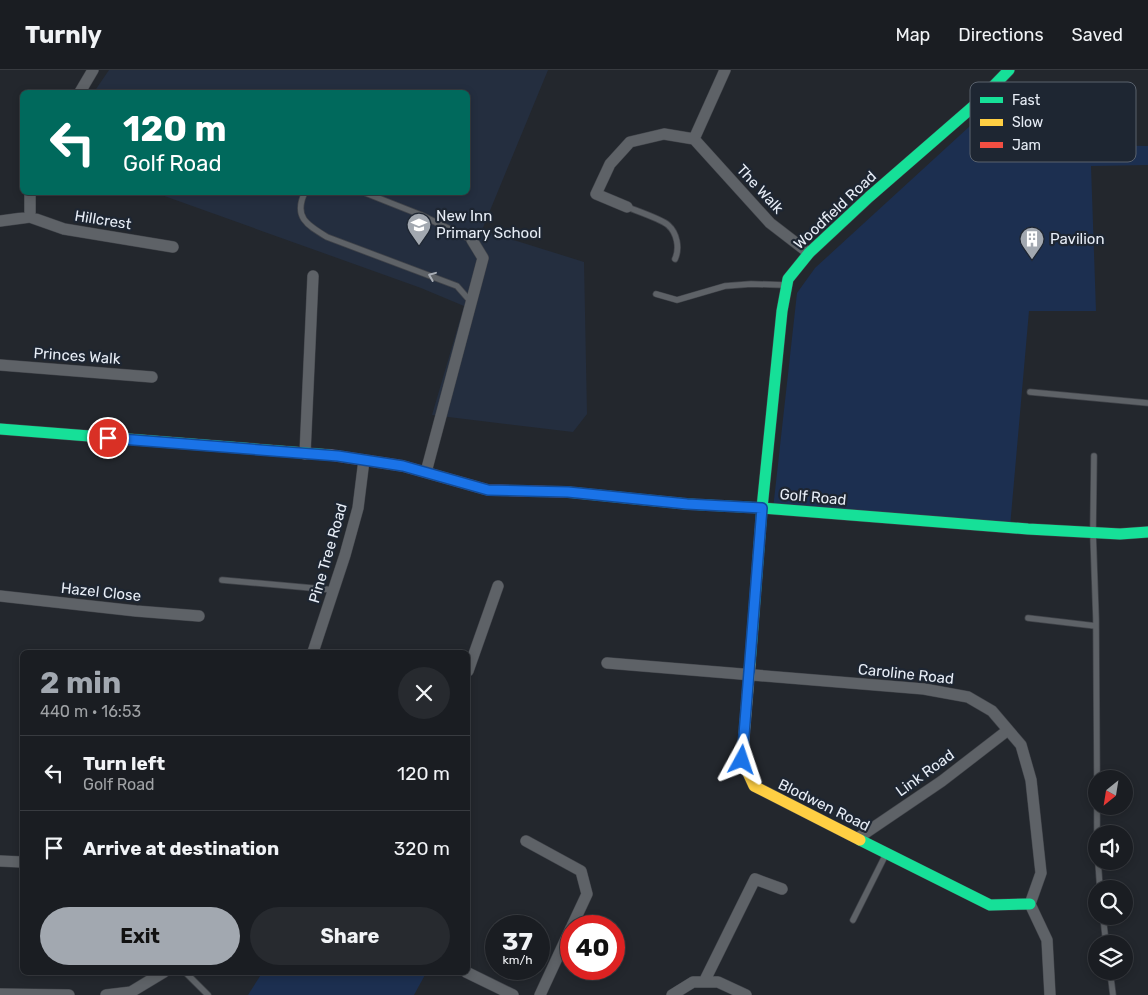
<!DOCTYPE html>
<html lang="en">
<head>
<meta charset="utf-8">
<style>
  body { margin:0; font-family:Rubik,sans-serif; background:#272a2f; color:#f1f3f6; height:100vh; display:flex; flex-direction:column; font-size:19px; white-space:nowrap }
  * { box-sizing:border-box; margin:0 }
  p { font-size:16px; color:#9fa2a5 }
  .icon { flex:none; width:28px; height:28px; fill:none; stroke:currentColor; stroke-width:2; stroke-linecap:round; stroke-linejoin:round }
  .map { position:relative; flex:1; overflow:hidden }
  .drawer { position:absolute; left:20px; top:580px; width:450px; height:325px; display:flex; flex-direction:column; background:#1a1d22; border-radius:8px; box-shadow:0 2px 8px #0003,0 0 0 1px #383b40 }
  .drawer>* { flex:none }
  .guide { position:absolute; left:20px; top:20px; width:450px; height:105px; border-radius:8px; box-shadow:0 2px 8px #0003,0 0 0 1px #383b40; background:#00695c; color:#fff; overflow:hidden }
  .needle { width:32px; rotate:210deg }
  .controls { position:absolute; left:1088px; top:700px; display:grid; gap:10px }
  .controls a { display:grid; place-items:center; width:45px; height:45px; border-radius:50%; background:#1a1d22; box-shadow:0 2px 8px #0003,0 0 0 1px #383b40; font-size:25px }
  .speed { position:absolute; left:485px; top:845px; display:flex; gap:10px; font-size:25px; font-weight:700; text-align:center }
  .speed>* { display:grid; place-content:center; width:65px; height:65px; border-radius:50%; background:#1a1d22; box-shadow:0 2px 8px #0003,0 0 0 1px #383b40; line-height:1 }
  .speed small { font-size:12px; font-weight:400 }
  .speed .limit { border:8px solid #d22; background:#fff; color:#111 }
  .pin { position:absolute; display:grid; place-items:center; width:42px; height:42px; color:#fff; margin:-21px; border:2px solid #fff; border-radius:50%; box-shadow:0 1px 5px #0007 }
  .me { position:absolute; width:55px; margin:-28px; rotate:5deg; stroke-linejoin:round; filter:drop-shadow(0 0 4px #0008) }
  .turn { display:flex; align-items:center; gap:18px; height:105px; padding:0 20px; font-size:22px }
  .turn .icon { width:65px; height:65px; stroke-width:2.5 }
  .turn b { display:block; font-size:35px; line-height:42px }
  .round { display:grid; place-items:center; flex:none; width:52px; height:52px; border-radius:26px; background:#272a2f }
  .headline { display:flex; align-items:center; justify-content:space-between; height:85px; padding:0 20px }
  h1 { font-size:30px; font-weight:700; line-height:38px; color:#a2a8b0 }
  .primary-button { display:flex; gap:10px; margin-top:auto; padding:10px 20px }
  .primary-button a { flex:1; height:58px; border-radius:30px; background:#a2a8b0; color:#111; font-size:20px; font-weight:700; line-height:58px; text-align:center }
  .primary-button a+a { background:#272a2f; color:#f1f3f6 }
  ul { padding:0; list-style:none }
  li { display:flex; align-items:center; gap:15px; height:75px; padding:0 20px; border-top:1px solid #383b40 }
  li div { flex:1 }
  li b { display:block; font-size:19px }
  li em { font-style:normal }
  header { display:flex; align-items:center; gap:30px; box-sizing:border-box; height:70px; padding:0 25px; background:#1a1d22; border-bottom:1px solid #383b40 }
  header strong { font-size:24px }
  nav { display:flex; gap:28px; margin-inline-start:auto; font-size:18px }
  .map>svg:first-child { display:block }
  .built { fill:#242e3f }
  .green { fill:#1c2f50 }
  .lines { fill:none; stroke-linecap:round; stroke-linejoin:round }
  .lane-casing { stroke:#41444a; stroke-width:7 }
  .street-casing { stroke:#41444a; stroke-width:12 }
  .fast-casing { stroke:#41444a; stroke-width:12 }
  .slow-casing { stroke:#41444a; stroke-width:12 }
  .jam-casing { stroke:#41444a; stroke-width:12 }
  .lane { stroke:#5e6267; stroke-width:5.5 }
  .street { stroke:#5e6267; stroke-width:11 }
  .fast { stroke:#16e098; stroke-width:11 }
  .slow { stroke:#ffcf43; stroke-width:11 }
  .jam { stroke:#f24e42; stroke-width:11 }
  .oneway { stroke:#a9aeb6 }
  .route-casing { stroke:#114b97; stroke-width:12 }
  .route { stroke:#1a73e8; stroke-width:9 }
  .labels { text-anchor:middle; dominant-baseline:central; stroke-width:4.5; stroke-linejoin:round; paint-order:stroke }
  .street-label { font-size:15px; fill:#e7edf6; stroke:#1e2632 }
  .poi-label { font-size:15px; fill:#e7edf6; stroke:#1e2632; text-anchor:start }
  .key { fill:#1e2632; stroke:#5a626d; stroke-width:1 }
  .key-label { font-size:14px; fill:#e7edf6 }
</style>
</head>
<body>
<header>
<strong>Turnly</strong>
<nav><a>Map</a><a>Directions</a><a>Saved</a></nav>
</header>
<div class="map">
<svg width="1148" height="925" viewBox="0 0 1148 925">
  <rect width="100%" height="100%" fill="#23272d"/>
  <!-- built -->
  <path class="built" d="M 109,0 L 548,0 L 482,160 L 584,192 L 587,344 L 573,362 L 432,345 L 464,236 L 421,218 L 156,123 L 468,122 L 468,22 L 94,22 Z"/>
  <!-- green -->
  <path class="green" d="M 982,45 L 1010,74 L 1148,76 L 1148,95 L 1091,96 L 1096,241 L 1029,241 L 1010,457 L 773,439 L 797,223 L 815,198 Z
    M 262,903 L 262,902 L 426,903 L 414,925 L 248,925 Z"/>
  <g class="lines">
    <defs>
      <path id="lane" d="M 305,122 C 293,147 307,155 327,167 L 457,216 L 471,232
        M 363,122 L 421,145 L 472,170
        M 627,137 C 637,141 661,149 668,155 C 677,163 680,178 675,189
        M 656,224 L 677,230 L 725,216 L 751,214 L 785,215
        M 1030,322 L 1148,333
        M 1094,386 L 1093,463 L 1096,549 L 1097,709
        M 222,510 L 334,520
        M 1028,548 L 1096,556
        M 1097,736 L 1097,764
        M 1098,791 L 1100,819
        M 1103,846 L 1106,874
        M 853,850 L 886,784
        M 1110,901 L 1113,925
        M 185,902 L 208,925"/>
      <path id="street" d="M 725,0 L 694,69 L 770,153 L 809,183
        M 80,22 L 93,0
        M 30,122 L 30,147
        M 627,137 L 596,124 L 610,94 L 630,72 L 664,64 L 694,69
        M 0,151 L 30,147 L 64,159 L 173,177
        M 0,295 L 152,307
        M 305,384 L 313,206
        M 426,402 L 483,188 L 472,170
        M 0,526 L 136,541 L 199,546
        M 313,582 L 345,485 L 358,438 L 364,390
        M 607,593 L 924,619 L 968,627 L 992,641 L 1021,675 L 1031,710 L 1041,803 L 1030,834 L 1047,870 L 1050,925
        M 468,601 L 498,516
        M 858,768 L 942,711 L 1008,660
        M 526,771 L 581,801 L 587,824 L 572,856
        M 0,791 L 22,792
        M 466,902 L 513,925
        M 704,912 L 755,809 L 782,819
        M 0,924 L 69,925
        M 106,925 L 131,922 L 164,902
        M 540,925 L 571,858
        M 672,925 L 693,912 L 718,912 L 746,925"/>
      <path id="fast" d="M 0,359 L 331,385
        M 567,422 L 687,434 L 762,438 L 1028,459 L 1120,464 L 1148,462
        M 750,594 L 762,438 L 782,241 L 788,209 L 809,183 L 869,127 L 976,34 L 1009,0
        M 860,770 L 990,835 L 1030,834"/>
      <path id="slow" d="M 750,594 L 742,690 L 754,716 L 860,770"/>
      <path id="jam" d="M 331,385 L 403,396 L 488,420 L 567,422"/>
    </defs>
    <!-- lane casing -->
    <use href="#lane" class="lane-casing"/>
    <!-- street casing -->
    <use href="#street" class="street-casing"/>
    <!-- fast casing -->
    <use href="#fast" class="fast-casing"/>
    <!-- slow casing -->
    <use href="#slow" class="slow-casing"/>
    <!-- jam casing -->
    <use href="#jam" class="jam-casing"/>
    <!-- lane -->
    <use href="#lane" class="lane"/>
    <!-- street -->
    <use href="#street" class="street"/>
    <!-- fast -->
    <use href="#fast" class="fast"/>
    <!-- slow -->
    <use href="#slow" class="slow"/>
    <!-- jam -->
    <use href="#jam" class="jam"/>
  </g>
  <!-- one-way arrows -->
  <defs><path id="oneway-chevron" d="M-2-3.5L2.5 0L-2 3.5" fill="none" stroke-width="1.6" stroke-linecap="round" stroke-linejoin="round" transform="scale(1.25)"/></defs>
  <use class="oneway" href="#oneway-chevron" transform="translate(432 206) rotate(-158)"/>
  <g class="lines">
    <defs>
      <path id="route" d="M 108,368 L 338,386 L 403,396 L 488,420 L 568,422 L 687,434 L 762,438 L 742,690"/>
    </defs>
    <!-- route casing -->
    <use href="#route" class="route-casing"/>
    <!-- route -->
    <use href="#route" class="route"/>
  </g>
  <!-- icons -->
  <defs>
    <symbol id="school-pin" viewBox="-11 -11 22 30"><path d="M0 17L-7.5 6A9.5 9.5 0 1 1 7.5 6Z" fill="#a2a8b0" stroke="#1e2632"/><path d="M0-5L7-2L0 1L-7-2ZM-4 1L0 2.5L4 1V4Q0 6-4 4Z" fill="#fff"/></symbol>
    <symbol id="building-pin" viewBox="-11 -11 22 30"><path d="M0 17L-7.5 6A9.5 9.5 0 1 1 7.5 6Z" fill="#a2a8b0" stroke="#1e2632"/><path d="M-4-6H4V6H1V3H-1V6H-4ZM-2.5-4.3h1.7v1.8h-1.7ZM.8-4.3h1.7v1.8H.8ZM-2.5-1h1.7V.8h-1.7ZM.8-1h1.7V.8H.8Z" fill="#fff"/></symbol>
  </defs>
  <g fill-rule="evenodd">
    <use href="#school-pin" x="405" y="141" width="28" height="38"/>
    <use href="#building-pin" x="1018" y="155" width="28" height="38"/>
  </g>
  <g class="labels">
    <!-- street labels -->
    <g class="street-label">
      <text transform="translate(760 119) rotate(47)">The Walk</text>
      <text transform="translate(835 140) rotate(-43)">Woodfield Road</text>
      <text transform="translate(103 150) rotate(9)">Hillcrest</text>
      <text transform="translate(77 286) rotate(4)">Princes Walk</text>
      <text transform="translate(813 427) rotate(5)">Golf Road</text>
      <text transform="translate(328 483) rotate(-74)">Pine Tree Road</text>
      <text transform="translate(101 522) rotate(6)">Hazel Close</text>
      <text transform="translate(906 604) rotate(6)">Caroline Road</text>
      <text transform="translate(925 703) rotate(-36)">Link Road</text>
      <text transform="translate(824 735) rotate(26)">Blodwen Road</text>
    </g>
    <!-- poi labels -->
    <g class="poi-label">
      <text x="436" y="146">New Inn<tspan x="436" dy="17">Primary School</tspan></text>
      <text x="1050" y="169">Pavilion</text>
    </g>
  </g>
  <!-- legend -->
  <rect x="970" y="12" width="166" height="80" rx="8" class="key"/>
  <rect x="980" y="27" width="23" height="6" fill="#16e098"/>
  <rect x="980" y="49" width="23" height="7" fill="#ffcf43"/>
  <rect x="980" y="72" width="23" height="6" fill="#f24e42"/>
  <g class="key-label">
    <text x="1012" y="35">Fast</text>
    <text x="1012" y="57">Slow</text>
    <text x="1012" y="80">Jam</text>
  </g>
</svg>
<div class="controls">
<a><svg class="needle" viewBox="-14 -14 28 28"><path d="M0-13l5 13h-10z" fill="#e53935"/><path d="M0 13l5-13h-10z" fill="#9fa2a5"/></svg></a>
<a><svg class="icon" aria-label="sound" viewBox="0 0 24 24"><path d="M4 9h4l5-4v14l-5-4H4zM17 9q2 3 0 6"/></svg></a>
<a><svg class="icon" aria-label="search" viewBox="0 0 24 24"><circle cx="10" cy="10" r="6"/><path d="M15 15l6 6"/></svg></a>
<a><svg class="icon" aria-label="layers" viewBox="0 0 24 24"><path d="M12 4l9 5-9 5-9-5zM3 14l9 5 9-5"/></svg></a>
</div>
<div class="speed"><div>37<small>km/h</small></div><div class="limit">40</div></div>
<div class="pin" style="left:108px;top:368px;background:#d93025"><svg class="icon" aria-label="arrive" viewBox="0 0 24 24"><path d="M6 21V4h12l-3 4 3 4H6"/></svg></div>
<svg class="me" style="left:742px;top:690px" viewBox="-20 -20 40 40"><path d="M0-17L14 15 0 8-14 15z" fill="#1a73e8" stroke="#fff" stroke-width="4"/></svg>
<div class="guide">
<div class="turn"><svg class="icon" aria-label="left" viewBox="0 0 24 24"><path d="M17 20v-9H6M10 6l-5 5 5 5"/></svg><div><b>120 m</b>Golf Road</div></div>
</div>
<section class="drawer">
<div class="headline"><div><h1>2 min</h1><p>440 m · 16:53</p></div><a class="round"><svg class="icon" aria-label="close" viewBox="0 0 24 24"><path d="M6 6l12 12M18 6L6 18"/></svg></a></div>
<ul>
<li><svg class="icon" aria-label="left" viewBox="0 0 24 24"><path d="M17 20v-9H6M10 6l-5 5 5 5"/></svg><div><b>Turn left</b><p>Golf Road</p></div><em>120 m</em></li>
<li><svg class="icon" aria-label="arrive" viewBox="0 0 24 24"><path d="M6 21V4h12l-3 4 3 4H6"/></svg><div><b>Arrive at destination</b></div><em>320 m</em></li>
</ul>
<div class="primary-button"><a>Exit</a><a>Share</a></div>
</section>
</div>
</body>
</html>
